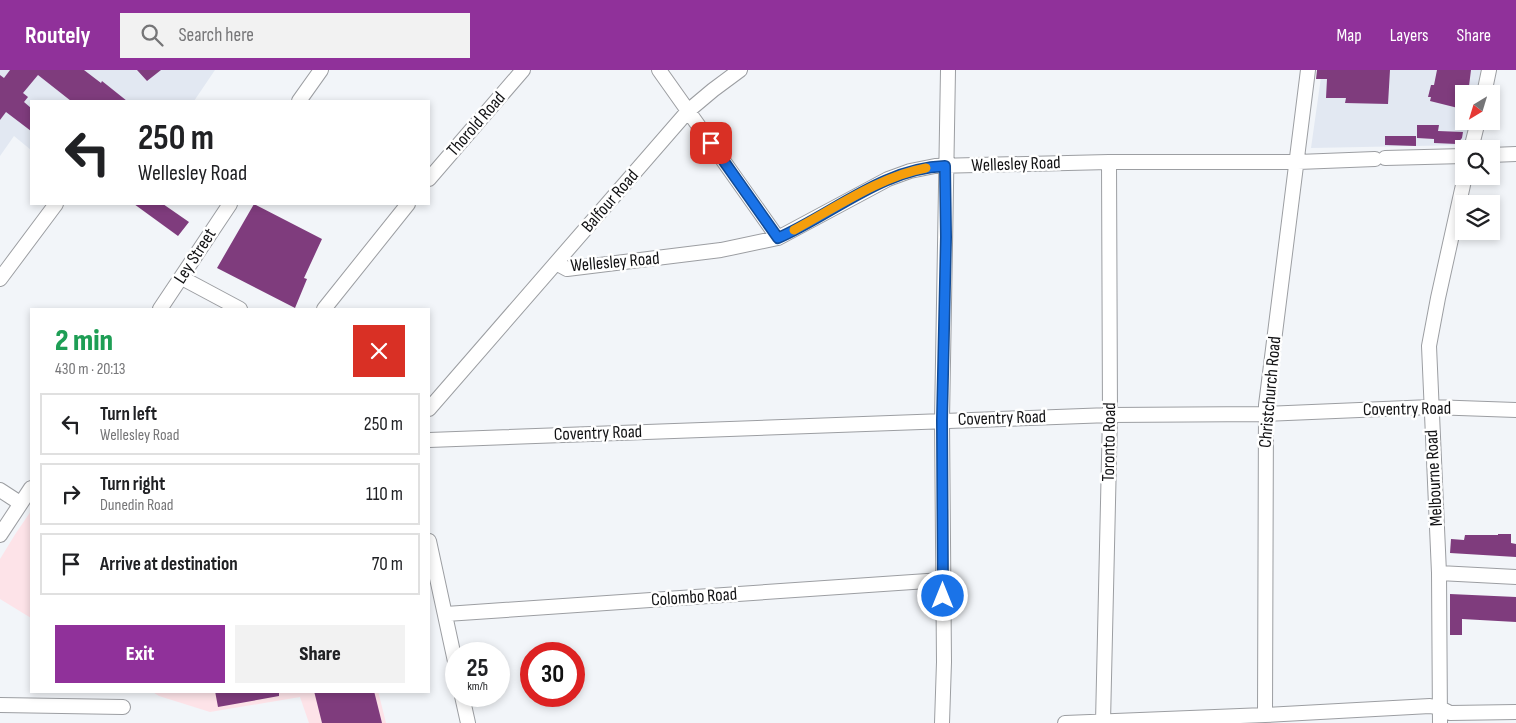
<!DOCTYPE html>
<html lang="en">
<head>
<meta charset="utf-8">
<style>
  body { margin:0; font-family:"Sofia Sans Condensed",sans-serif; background:#f2f2f2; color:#202124; height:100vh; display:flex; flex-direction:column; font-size:19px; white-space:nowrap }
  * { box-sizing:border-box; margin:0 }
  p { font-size:16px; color:#757577 }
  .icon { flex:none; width:28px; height:28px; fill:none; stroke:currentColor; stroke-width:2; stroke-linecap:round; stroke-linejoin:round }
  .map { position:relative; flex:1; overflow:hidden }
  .panel { position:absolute; left:30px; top:238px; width:400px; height:385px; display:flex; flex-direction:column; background:#fff; border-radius:0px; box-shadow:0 2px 8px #0003 }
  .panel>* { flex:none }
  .guide { position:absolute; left:30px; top:30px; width:400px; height:105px; border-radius:0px; box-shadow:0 2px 8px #0003; background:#fff; color:#202124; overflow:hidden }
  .needle { width:32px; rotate:218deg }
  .controls { position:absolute; left:1455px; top:15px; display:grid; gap:10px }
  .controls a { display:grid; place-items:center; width:45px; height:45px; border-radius:0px; background:#fff; box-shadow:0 2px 8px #0003; font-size:25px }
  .speed { position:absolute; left:445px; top:572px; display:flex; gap:10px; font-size:25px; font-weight:700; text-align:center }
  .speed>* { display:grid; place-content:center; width:65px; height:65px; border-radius:50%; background:#fff; box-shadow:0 2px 8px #0003; line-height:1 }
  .speed small { font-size:12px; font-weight:400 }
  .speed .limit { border:8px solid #d22; background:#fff; color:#111 }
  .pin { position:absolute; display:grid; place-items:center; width:42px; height:42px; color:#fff; margin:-21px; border-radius:10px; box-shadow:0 2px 8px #0006 }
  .me { position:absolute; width:55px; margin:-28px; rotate:0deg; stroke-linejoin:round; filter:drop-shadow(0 0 4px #0008) }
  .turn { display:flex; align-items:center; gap:18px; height:105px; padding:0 25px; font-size:22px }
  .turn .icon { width:65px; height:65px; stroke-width:2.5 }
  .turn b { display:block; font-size:35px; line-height:42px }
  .round { display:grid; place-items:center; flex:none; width:52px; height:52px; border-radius:0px; background:#f2f2f2 }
  .headline { display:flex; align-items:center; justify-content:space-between; height:85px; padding:0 25px }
  h1 { font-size:30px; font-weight:800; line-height:38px; color:#1e9e55 }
  .button { display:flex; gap:10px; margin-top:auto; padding:10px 25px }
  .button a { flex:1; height:58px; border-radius:0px; background:#90319a; color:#fff; font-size:20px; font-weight:800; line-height:58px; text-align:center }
  .button a+a { background:#f2f2f2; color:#202124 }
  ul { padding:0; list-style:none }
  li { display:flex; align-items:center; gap:15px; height:62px; margin:0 10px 8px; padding:0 15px; border:2px solid #e0e0e0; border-radius:0px }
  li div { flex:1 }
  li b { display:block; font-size:19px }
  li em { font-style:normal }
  header { display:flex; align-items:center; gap:30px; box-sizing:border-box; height:70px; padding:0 25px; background:#90319a; color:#fff }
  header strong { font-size:24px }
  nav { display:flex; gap:28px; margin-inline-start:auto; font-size:18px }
  .search { width:350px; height:45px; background:#f2f2f2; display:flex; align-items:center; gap:12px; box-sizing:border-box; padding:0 18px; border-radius:0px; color:#757577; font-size:19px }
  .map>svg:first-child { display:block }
  .industrial { fill:#fde3e8 }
  .built { fill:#e2e8f2 }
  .building { fill:#7f3c7d }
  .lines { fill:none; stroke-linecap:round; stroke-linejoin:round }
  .minor-casing { stroke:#9c9ea2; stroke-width:16 }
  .minor { stroke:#fff; stroke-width:14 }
  .route-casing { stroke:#114b97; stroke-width:12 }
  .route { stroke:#1a73e8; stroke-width:9 }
  .slow { stroke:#f59e0b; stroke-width:9 }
  .labels { text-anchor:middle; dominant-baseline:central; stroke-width:5; stroke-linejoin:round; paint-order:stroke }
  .street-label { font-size:18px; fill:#121214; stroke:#fff }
</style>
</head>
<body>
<header>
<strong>Routely</strong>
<div class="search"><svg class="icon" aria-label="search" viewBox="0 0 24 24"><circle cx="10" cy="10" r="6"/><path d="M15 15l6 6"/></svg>Search here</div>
<nav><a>Map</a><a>Layers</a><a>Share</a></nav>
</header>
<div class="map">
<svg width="1516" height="653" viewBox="0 0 1516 653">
  <rect width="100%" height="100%" fill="#f2f5f9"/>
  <!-- industrial -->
  <path class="industrial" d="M 31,441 L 31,548 L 0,529 L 0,489 L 16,463 Z
    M 151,621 L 378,621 L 386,653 L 309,653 L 300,627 L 210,642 L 159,626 Z"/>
  <!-- built -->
  <path class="built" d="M 0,0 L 215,0 L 194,31 L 31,31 L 31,80 L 14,66 L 0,86 Z
    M 1322,0 L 1481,0 L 1476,24 L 1464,24 L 1464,51 L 1470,51 L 1465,75 L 1311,78 Z"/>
  <!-- building -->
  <path class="building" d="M 10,0 L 84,0 L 101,13 L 102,11 L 127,31 L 71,31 L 38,5 L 23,23 L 28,27 L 24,32 L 31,38 L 31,61 L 6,42 L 0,50 L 0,5 L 4,8 Z
    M 137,0 L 161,0 L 147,11 Z
    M 1317,0 L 1390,0 L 1388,34 L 1345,33 L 1346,28 L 1326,28 L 1327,9 L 1316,9 Z
    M 1437,0 L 1471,0 L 1468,24 L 1464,24 L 1464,29 L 1461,28 L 1458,38 L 1430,31 L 1431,27 L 1428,27 L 1431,15 L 1434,15 Z
    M 1417,55 L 1439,55 L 1438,61 L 1463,62 L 1462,68 L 1457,74 L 1434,73 L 1434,69 L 1417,68 Z
    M 1385,66 L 1416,66 L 1416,76 L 1385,75 Z
    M 134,134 L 163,134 L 189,152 L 178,166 Z
    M 254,134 L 322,169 L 304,208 L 307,209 L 295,238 L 217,198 Z
    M 1498,464 L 1511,464 L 1511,473 L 1516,474 L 1516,487 L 1450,483 L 1451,469 L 1464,470 L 1465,465 L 1498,465 Z
    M 1450,524 L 1516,527 L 1516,552 L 1462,549 L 1462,565 L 1450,565 Z
    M 215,621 L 279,621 L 279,626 L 218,637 Z
    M 314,621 L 374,621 L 382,653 L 322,653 Z"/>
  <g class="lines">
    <defs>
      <path id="minor" d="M 659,0 L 778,168
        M 1484,24 L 1489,0
        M 299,31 L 321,0
        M 1471,79 L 1478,51
        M 1491,85 L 1516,84
        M 1385,88 L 1464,86
        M 429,109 L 523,0
        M 556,193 L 567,199 L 721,180 L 778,168 L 888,109 L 910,101 L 935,96 L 1109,92 L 1298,92 L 1375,89
        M 182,208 L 240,239
        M 0,209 L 56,134
        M 160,239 L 230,134
        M 324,239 L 408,134
        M 429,339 L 688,41 L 713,20 L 740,0
        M 429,370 L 1110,345 L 1266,344 L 1431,337 L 1516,340
        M 0,420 L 20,433
        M 0,465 L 31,418
        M 429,471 L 456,596
        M 1439,503 L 1516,507
        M 446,544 L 942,510
        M 462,626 L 468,653
        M 0,635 L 123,637
        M 1265,645 L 1266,335 L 1308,0
        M 1103,652 L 1110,345 L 1109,92
        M 942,653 L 944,592 L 942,350 L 948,0
        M 1065,653 L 1265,645 L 1430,636 L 1440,638 L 1450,643 L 1516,642
        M 1440,653 L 1439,503 L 1429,276 L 1438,228 L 1465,106"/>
    </defs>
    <!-- minor casing -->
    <use href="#minor" class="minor-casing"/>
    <!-- minor -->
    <use href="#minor" class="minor"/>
  </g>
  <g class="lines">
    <defs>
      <path id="route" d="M 711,73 L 778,168 C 833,144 883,98 945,96 L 946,167 L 942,350 L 943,526"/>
    </defs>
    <!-- route casing -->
    <use href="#route" class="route-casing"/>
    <!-- route -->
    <use href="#route" class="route"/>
    <!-- slow -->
    <path class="slow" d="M 794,160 C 835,138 881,106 926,98"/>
  </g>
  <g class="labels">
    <!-- street labels -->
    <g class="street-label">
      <text transform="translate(476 54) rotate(-49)">Thorold Road</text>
      <text transform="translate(1016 94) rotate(-2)">Wellesley Road</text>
      <text transform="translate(610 131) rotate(-49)">Balfour Road</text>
      <text transform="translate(195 186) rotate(-57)">Ley Street</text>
      <text transform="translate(615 192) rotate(-5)">Wellesley Road</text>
      <text transform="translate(1270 322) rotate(-85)">Christchurch Road</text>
      <text transform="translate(1407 339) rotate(-1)">Coventry Road</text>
      <text transform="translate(1002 348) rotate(-2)">Coventry Road</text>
      <text transform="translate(598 363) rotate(-2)">Coventry Road</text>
      <text transform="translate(1109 372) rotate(-89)">Toronto Road</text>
      <text transform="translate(1434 408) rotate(-93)">Melbourne Road</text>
      <text transform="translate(694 527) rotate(-4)">Colombo Road</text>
    </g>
  </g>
</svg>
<div class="controls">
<a><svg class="needle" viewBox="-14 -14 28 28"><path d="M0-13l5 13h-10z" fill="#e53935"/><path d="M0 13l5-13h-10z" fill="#757577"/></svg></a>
<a><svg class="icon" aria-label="search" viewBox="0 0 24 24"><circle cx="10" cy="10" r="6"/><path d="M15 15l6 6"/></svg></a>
<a><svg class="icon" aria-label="layers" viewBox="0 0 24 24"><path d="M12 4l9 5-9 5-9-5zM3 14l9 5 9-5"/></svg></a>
</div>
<div class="speed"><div>25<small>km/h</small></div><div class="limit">30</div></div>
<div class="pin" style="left:711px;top:73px;background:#d93025"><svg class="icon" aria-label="arrive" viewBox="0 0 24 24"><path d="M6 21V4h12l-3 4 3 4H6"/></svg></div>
<svg class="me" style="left:943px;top:526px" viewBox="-20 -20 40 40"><circle r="17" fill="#1a73e8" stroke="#fff" stroke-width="3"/><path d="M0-11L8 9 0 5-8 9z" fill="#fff"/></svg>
<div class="guide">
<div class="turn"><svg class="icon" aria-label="left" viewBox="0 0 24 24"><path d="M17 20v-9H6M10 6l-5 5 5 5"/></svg><div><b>250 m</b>Wellesley Road</div></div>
</div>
<section class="panel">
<div class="headline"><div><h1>2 min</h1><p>430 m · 20:13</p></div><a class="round" style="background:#d93025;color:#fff"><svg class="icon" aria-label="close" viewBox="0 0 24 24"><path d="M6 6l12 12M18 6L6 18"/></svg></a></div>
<ul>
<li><svg class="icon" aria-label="left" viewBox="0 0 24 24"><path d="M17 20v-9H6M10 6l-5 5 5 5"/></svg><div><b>Turn left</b><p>Wellesley Road</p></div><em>250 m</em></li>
<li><svg class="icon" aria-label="right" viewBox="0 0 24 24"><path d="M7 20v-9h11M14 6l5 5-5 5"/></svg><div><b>Turn right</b><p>Dunedin Road</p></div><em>110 m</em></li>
<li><svg class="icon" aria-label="arrive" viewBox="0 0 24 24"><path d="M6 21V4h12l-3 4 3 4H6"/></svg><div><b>Arrive at destination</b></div><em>70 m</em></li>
</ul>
<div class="button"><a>Exit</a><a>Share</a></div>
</section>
</div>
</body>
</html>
